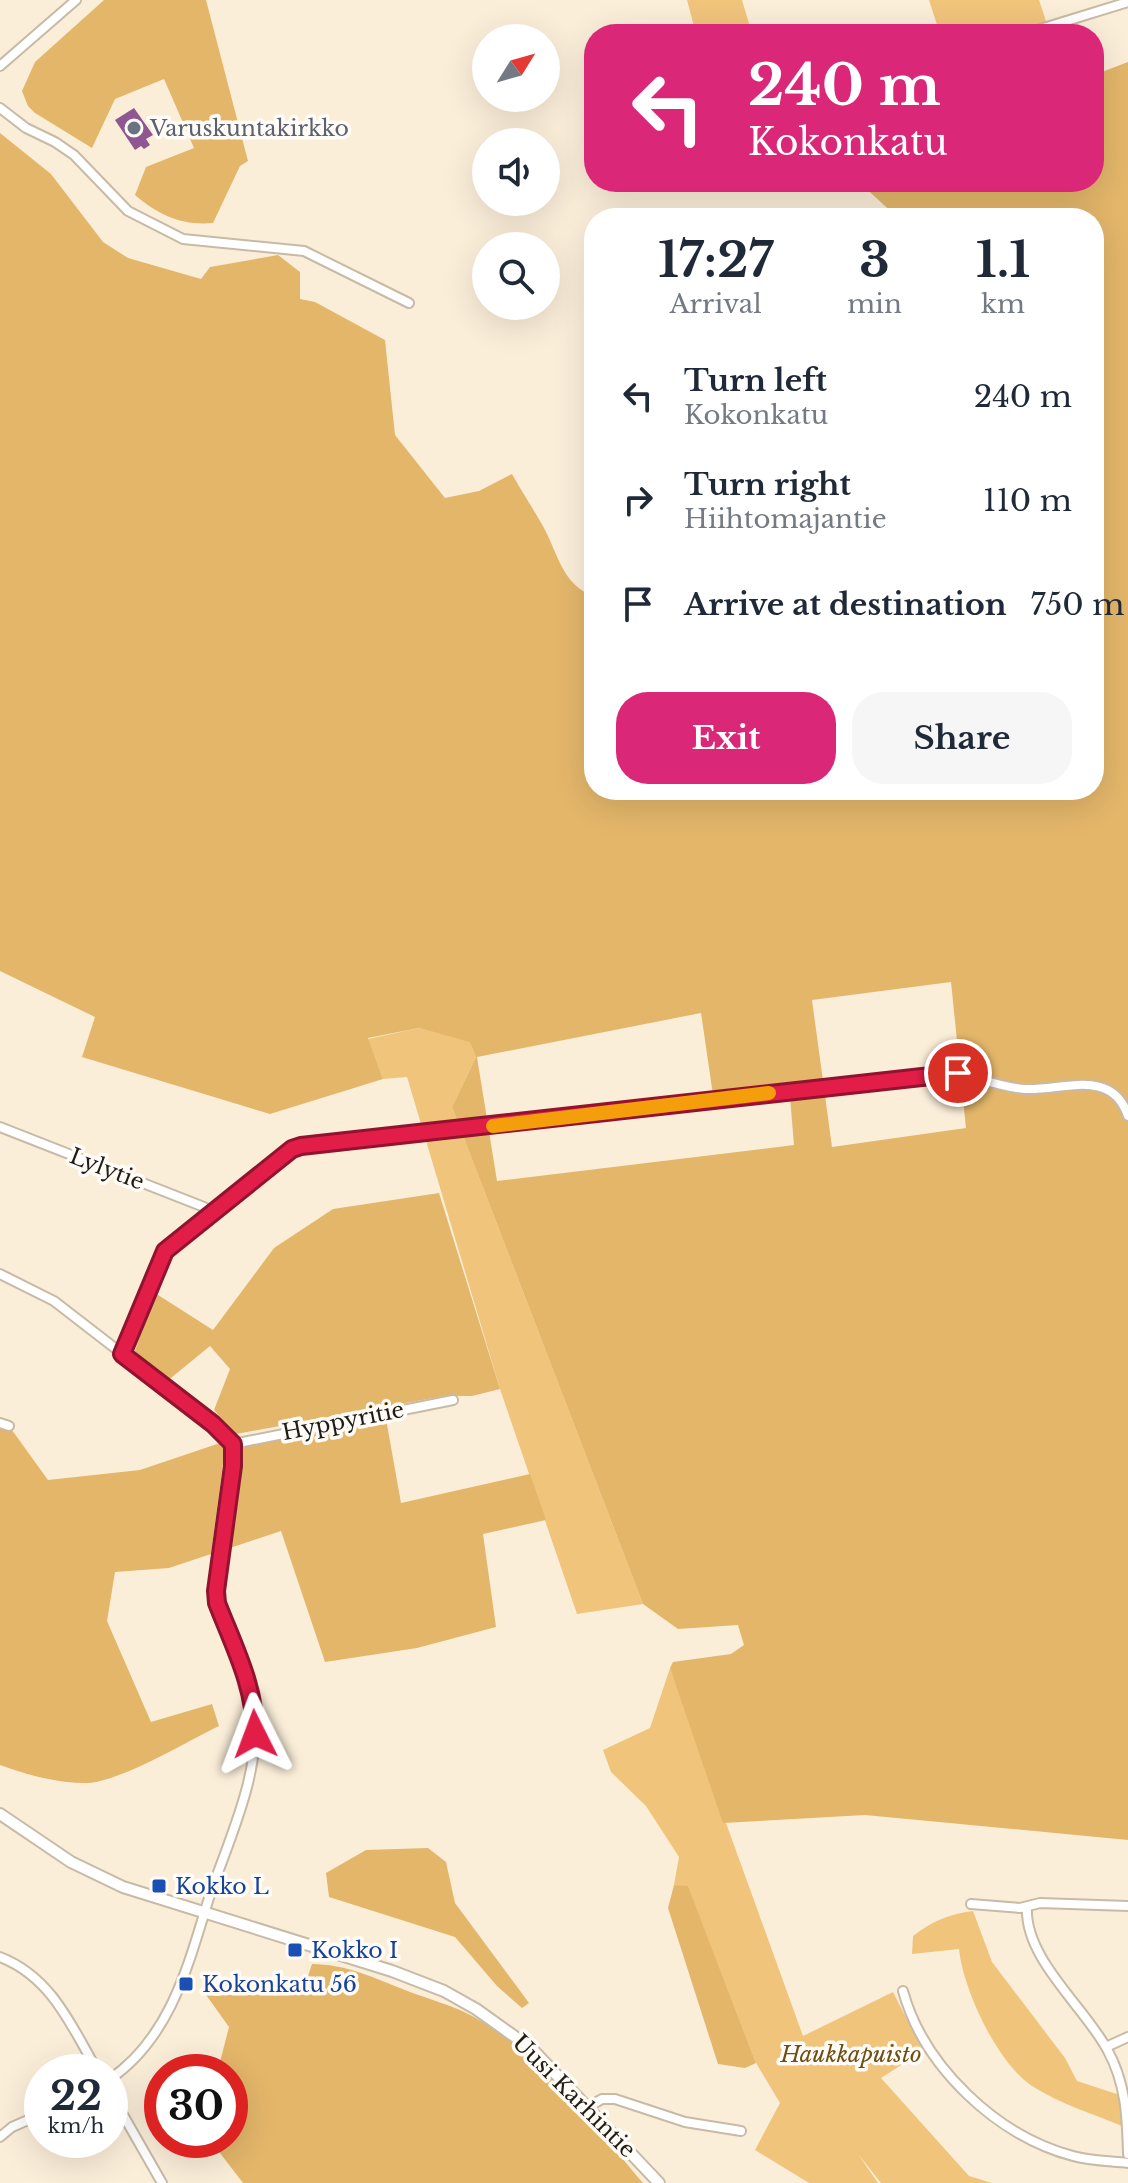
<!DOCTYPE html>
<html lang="en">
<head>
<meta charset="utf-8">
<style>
  body { margin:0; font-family:"Libre Baskerville",serif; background:#f6f6f7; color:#1f2937; height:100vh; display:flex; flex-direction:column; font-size:30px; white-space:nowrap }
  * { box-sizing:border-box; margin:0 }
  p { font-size:26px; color:#747a83 }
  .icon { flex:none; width:44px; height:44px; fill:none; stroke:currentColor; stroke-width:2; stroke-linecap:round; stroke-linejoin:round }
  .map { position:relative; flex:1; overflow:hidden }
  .sheet { position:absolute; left:584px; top:208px; width:520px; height:592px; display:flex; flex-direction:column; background:#fff; border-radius:32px; box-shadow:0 8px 32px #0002 }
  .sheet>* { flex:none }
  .guide { position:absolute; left:584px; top:24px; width:520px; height:168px; border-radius:32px; box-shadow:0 8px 32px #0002; background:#db2777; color:#fff; overflow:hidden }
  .needle { width:52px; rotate:53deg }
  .tools { position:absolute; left:472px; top:24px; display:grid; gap:16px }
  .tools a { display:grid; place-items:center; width:88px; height:88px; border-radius:50%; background:#fff; box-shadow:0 8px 32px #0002; font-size:40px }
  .speed { position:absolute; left:24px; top:2054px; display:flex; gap:16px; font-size:40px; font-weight:700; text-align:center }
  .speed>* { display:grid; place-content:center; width:104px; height:104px; border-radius:50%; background:#fff; box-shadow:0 8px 32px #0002; line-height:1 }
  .speed small { font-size:20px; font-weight:400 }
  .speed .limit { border:12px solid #d22; background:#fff; color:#111 }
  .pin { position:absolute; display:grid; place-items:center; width:68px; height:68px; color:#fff; margin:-34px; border:4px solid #fff; border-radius:50%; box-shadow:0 2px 8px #0007 }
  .me { position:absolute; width:88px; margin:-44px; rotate:357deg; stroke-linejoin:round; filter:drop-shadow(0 0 6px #0008) }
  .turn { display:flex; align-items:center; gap:28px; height:168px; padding:0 32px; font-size:36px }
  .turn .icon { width:104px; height:104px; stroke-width:2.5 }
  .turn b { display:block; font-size:56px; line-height:68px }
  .eta { display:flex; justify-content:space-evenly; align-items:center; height:136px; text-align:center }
  .eta b { font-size:48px; font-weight:800; line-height:56px }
  .primary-button { display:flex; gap:16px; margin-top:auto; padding:16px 32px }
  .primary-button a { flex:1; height:92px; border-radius:32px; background:#db2777; color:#fff; font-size:32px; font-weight:800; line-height:92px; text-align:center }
  .primary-button a+a { background:#f6f6f7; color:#1f2937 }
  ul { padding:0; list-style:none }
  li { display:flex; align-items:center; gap:24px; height:104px; padding:0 32px }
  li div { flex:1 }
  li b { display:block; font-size:30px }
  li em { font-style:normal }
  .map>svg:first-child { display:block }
  .green { fill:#f0c47b }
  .forest { fill:#e3b66a; fill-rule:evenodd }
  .building { fill:#8e5791 }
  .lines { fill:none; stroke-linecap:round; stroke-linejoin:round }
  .minor-casing { stroke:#c7baa6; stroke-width:12 }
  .tertiary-casing { stroke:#c7baa6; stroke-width:14 }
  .minor { stroke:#fff; stroke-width:8 }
  .tertiary { stroke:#fff; stroke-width:10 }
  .route-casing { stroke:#92132f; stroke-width:20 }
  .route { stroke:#e11d48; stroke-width:14 }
  .slow { stroke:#f59e0b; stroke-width:14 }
  .worship-dot { fill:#6b7280; stroke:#fffcf8; stroke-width:3 }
  .transit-dot { fill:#1a4fb4; stroke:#fffcf8; stroke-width:3 }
  .labels { text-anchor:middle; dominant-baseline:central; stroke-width:7; stroke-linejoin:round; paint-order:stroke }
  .worship-label { font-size:22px; fill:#5b616d; stroke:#fffcf8; text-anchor:start }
  .street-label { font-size:22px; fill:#211c15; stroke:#fffcf8 }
  .transit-label { font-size:22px; fill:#164399; stroke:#fffcf8; text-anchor:start }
  .park-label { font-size:22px; font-style:italic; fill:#6d4f15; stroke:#fffcf8 }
</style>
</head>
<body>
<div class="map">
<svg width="1128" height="2183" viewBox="0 0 1128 2183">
  <rect width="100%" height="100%" fill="#fbeed9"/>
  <!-- green -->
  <path class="green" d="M 687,0 L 742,0 L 750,27 L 727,34 L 696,34 Z
    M 929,0 L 1039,0 L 1047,24 L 1012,34 L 940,34 Z
    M 419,1028 L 470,1041 L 476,1057 L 452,1107 L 643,1604 L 577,1614 L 500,1389 L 407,1077 L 383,1079 L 368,1039 Z
    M 670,1668 L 803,2036 L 893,1992 L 923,2051 L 881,2078 L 969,2176 L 992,2183 L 881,2183 L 858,2154 L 878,2183 L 809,2183 L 755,2150 L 780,2103 L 756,2063 L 688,1887 L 674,1885 L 679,1857 L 646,1806 L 611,1772 L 603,1750 L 650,1728 Z
    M 973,1911 L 992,1962 L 1065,2058 L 1077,2081 L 1126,2097 L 1122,2126 C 1093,2114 1058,2103 1032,2086 C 997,2063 963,1989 959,1949 L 912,1954 L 913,1936 C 932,1921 950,1914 973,1911 Z"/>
  <!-- forest -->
  <path class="forest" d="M 104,0 L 206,0 L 248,161 L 240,166 L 213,223 C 183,226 158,215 135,195 L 146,167 L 194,148 L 164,79 L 115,99 L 92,148 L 35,113 L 28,106 L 22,91 L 35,62 Z
    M 1128,62 L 1128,1840 L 865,1815 L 723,1823 L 670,1668 L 673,1662 L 731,1654 L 744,1645 L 738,1625 L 678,1629 L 643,1604 L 452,1107 L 476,1057 L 470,1042 L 419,1028 L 368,1038 L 383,1079 L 270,1114 L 82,1057 L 95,1017 L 0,971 L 0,133 L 51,174 L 103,242 L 128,258 L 201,279 L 210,267 L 278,255 L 300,272 L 300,299 L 315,302 L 385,340 L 395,435 L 445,498 L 479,491 L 512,474 C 522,492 534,510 544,528 C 558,554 563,586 594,596 L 594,790 L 1094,790 L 1094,218 L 898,218 L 859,182 L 1094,182 L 1094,75 ZM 951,982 L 966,1128 L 832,1147 L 812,1000 ZM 701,1013 L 713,1095 L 789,1085 L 794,1145 L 497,1181 L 477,1057 Z
    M 439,1193 L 500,1389 L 472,1396 L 444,1396 L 236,1434 L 214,1410 L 230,1369 L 210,1346 L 166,1382 L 135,1351 L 155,1293 L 213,1330 L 274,1248 L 333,1209 Z
    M 386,1419 L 401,1503 L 530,1474 L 546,1520 L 483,1534 L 496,1627 L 417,1648 L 325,1662 L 281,1531 L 230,1548 L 242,1447 Z
    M 0,1423 L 9,1426 L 48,1480 L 140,1470 L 226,1441 L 211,1554 L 169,1568 L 115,1572 L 107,1621 L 151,1722 L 212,1704 L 219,1726 C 188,1741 118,1783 86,1783 C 56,1783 28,1775 0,1765 Z
    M 428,1848 L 446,1862 L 455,1903 L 529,2003 L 522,2008 L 497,1986 L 455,1937 L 329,1897 L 326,1873 L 366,1850 Z
    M 674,1885 L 688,1886 L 756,2063 L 745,2068 L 718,2064 L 668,1908 Z
    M 312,1964 C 345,1964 375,1978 405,1990 C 427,1999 453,2005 474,2017 C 543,2055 593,2124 643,2183 L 243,2183 L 210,2140 L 230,2140 L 230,2072 L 213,2072 L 220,2062 L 229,2027 L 204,1992 L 215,1996 L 304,1988 Z"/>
  <!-- building -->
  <path class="building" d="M 134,108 L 153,135 L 146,139 L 150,145 L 144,149 L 141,146 L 135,150 L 115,120 Z"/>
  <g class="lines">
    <defs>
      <path id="minor" d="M 1024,34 L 1128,2
        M 0,66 L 76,0
        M 0,108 L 26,128 L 55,142 L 74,155 L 128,211 L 183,239 L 304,251 L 409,303
        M 0,1127 L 204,1207 L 212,1213
        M 0,1274 L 54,1301 L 213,1424 L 233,1444 L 233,1466 L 216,1591 L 217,1603 C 231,1638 252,1674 255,1712 C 260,1778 228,1840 208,1901 C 188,1966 170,2038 110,2079
        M 122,1354 L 165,1251 L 292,1149 L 301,1146 L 958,1073 C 979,1078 1003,1088 1025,1089 C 1062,1091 1112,1067 1128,1116
        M 0,1423 L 9,1426
        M 233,1444 L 453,1400
        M 971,1904 L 1020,1908 L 1040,1903 L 1128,1906
        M 1027,1907 C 1024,1959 1086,2008 1108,2051 C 1126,2084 1127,2117 1128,2154
        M 0,1957 C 52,1977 72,2027 98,2072
        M 903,1991 C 924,2067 997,2136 1073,2156 C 1090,2161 1110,2161 1128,2163
        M 1106,2047 L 1128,2037
        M 110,2092 L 162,2183
        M 588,2107 L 602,2099 L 615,2099 L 685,2122 L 741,2131
        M 0,2137 L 12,2127 L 42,2114"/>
      <path id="tertiary" d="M 0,1814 L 71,1862 L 123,1887 L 392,1971 L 444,1991 L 476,2009 L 532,2049 L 659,2183"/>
    </defs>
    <!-- minor casing -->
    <use href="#minor" class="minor-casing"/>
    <!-- tertiary casing -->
    <use href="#tertiary" class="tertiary-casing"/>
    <!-- minor -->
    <use href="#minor" class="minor"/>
    <!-- tertiary -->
    <use href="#tertiary" class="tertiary"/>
  </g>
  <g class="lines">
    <defs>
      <path id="route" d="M 255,1734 C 255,1686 234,1647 217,1603 L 216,1591 L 233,1466 L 233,1444 L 213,1424 L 122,1354 L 165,1251 L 292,1149 L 301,1146 L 958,1073"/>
    </defs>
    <!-- route casing -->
    <use href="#route" class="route-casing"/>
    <!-- route -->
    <use href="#route" class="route"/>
    <!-- slow -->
    <path class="slow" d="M 493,1126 L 769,1093"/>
  </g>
  <!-- markers -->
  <circle class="worship-dot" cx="134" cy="128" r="8"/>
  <g class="transit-dot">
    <rect x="151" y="1878" width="16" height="16" rx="4"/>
    <rect x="287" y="1942" width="16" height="16" rx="4"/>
    <rect x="178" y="1976" width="16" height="16" rx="4"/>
  </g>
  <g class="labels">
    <!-- worship labels -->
    <g class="worship-label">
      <text x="150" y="128">Varuskuntakirkko</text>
    </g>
    <!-- street labels -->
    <g class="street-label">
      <text transform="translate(107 1169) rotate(21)">Lylytie</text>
      <text transform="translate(343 1421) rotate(-11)">Hyppyritie</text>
      <text transform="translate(574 2096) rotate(45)">Uusi Karhintie</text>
    </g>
    <!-- transit labels -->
    <g class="transit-label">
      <text x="175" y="1886">Kokko L</text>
      <text x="311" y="1950">Kokko I</text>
      <text x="202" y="1984">Kokonkatu 56</text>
    </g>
    <!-- park labels -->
    <g class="park-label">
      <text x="851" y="2054">Haukkapuisto</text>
    </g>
  </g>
</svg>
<div class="tools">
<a><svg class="needle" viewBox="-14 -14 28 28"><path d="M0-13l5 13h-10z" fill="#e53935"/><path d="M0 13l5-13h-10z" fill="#747a83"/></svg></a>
<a><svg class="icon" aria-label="sound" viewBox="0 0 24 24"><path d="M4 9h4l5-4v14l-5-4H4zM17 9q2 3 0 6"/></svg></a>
<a><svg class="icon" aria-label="search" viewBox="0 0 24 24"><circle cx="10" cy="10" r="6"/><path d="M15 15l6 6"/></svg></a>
</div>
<div class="speed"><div>22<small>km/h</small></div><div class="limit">30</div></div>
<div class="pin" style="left:958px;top:1073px;background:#d93025"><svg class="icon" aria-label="arrive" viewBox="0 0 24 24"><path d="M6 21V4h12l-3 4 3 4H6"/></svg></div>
<svg class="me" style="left:255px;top:1734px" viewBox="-20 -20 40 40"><path d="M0-17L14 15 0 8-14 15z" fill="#e11d48" stroke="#fff" stroke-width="4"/></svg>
<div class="guide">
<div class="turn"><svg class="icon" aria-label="left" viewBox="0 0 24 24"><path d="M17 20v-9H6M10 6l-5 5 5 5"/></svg><div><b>240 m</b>Kokonkatu</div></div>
</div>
<section class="sheet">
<div class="eta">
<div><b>17:27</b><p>Arrival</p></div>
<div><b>3</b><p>min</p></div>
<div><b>1.1</b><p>km</p></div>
</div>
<ul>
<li><svg class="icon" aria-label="left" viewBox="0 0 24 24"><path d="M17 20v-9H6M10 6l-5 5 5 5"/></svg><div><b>Turn left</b><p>Kokonkatu</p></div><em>240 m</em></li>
<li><svg class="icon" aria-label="right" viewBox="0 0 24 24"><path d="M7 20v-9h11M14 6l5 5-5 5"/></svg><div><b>Turn right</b><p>Hiihtomajantie</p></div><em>110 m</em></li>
<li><svg class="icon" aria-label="arrive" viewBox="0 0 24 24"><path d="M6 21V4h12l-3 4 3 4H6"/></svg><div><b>Arrive at destination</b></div><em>750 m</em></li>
</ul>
<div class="primary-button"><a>Exit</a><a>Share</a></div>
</section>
</div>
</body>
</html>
